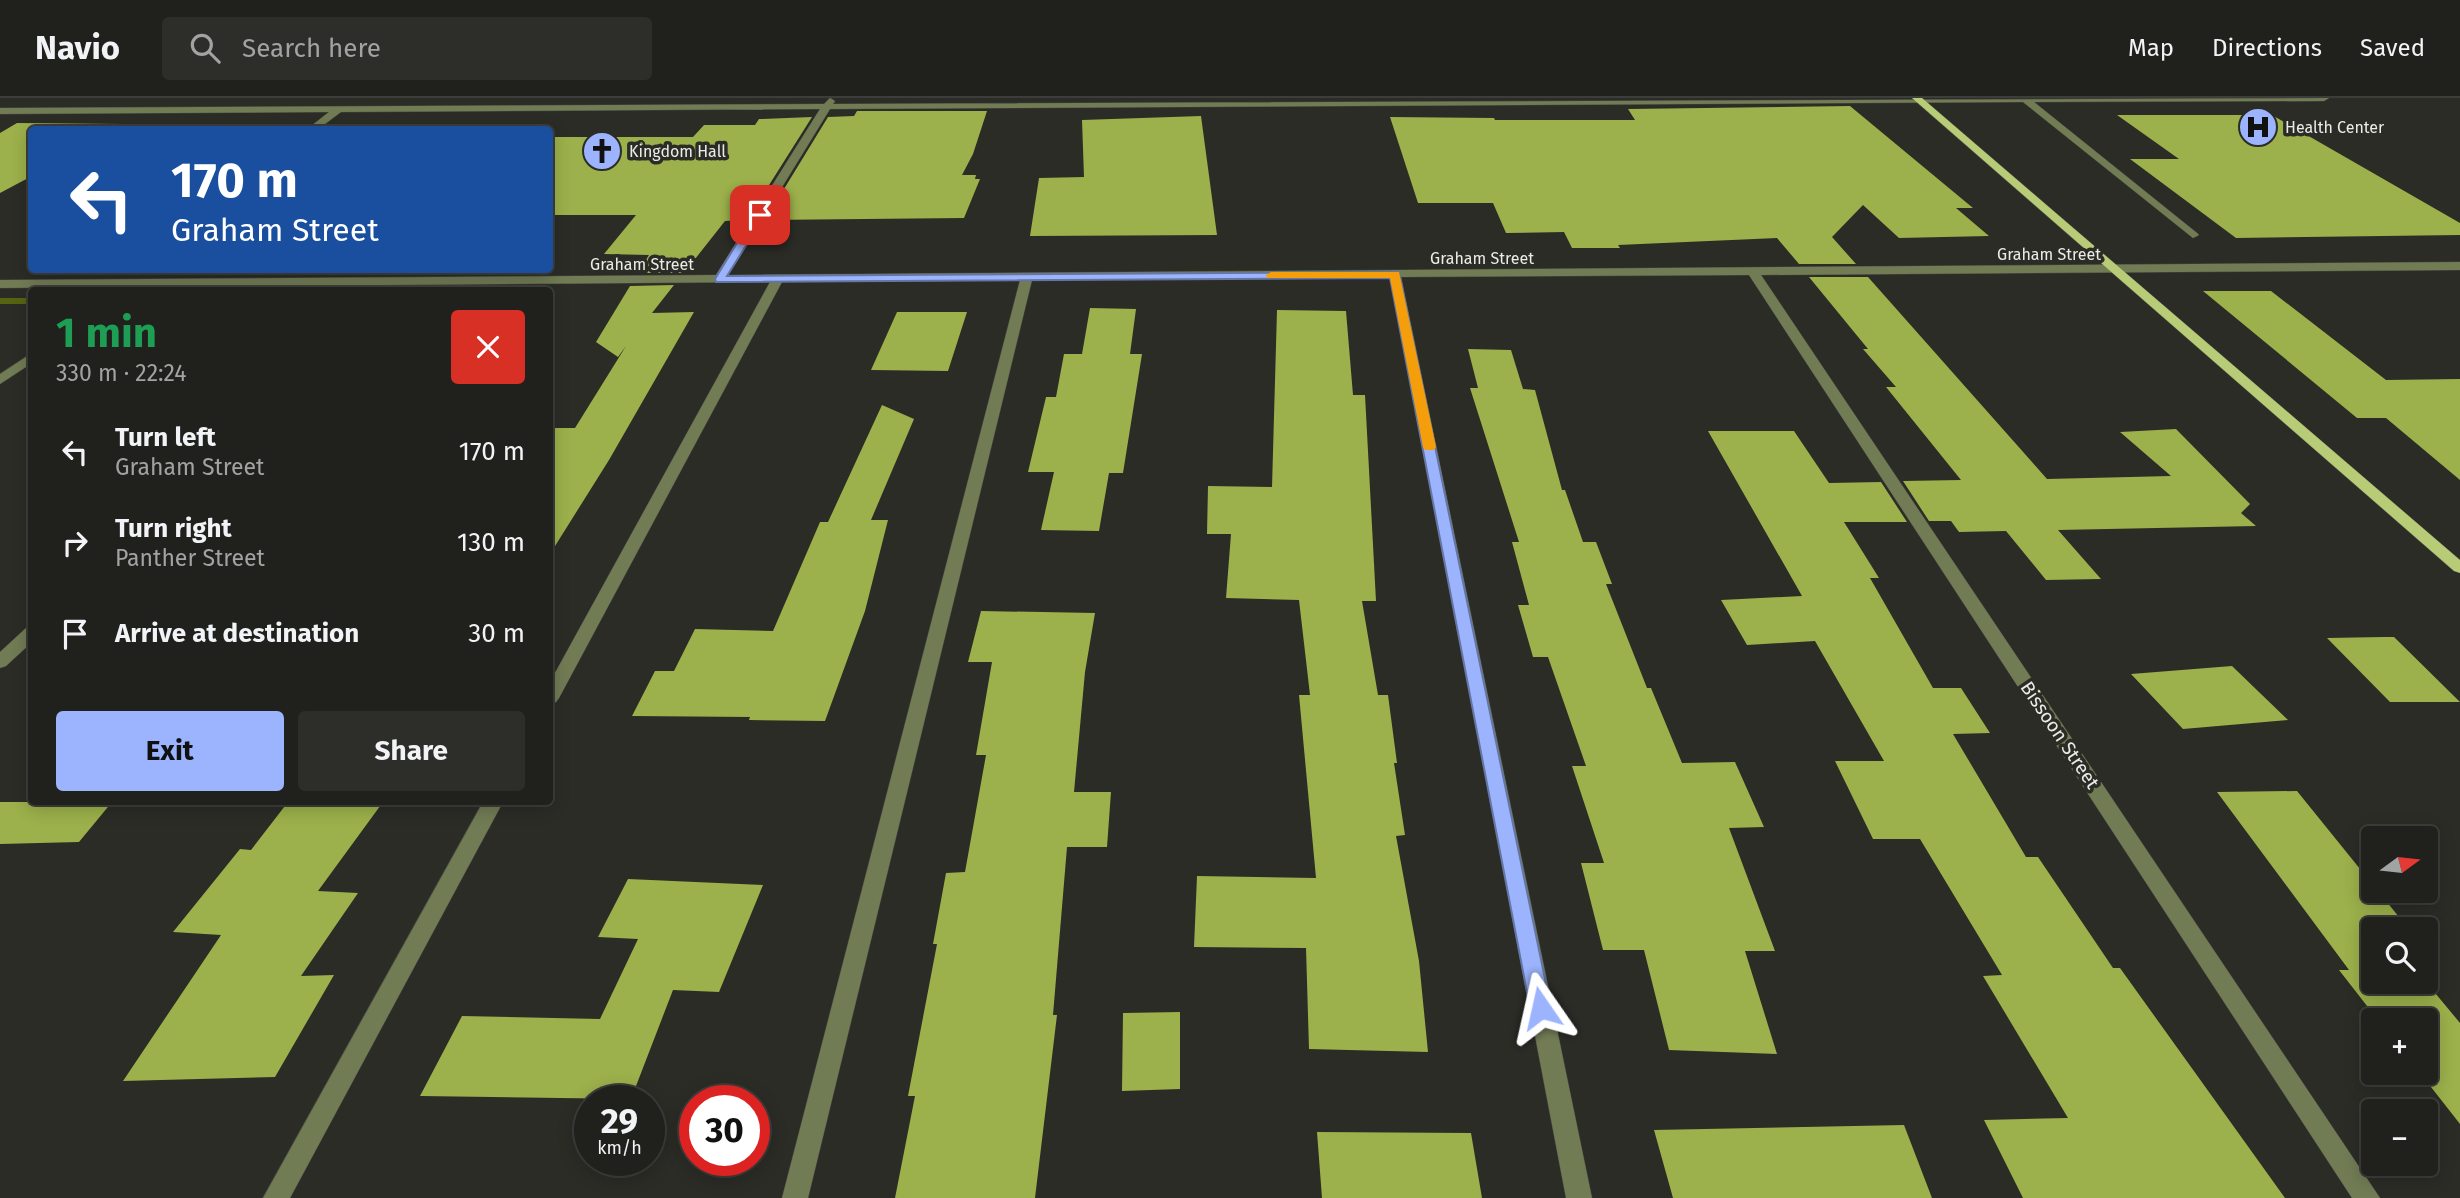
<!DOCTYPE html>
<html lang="en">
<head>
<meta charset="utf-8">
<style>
  body { margin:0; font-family:"Fira Sans",sans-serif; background:#2d2e29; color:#f1f3f6; height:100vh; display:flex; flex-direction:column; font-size:26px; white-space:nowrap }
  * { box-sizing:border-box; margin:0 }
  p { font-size:23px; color:#a2a3a3 }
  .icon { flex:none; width:38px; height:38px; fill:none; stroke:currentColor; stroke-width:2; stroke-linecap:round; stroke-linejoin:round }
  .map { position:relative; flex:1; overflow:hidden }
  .side { position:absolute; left:28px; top:189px; width:525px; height:518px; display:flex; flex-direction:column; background:#20211c; border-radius:7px; box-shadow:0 4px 18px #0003,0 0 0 2px #3d3e3b }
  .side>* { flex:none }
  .hud { position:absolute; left:28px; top:28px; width:525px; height:147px; border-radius:7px; box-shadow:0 4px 18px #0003,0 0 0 2px #3d3e3b; background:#1a4fa0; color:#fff; overflow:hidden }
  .needle { width:46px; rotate:75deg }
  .tools { position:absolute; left:2361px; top:728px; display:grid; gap:14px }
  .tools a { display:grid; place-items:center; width:77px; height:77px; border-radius:7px; background:#20211c; box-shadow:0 4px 18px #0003,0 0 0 2px #3d3e3b; font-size:35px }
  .speed { position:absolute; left:574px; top:987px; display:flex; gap:14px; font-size:35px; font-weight:700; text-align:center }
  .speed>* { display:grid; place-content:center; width:91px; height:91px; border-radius:50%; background:#20211c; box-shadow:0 4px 18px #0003,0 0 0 2px #3d3e3b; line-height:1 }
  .speed small { font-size:18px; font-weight:400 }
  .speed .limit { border:10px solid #d22; background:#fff; color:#111 }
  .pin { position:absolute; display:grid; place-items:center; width:60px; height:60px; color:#fff; margin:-30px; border-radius:14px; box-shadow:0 4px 10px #0006 }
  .me { position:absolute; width:77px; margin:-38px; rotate:349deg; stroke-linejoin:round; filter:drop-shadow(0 0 5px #0008) }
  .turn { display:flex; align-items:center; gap:24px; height:147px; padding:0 28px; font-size:32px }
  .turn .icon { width:91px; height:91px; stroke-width:2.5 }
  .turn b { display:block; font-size:49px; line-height:60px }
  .round { display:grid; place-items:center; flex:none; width:74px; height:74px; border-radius:7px; background:#2d2e29 }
  .headline { display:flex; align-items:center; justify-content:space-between; height:119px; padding:0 28px }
  h1 { font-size:42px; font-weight:700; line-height:52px; color:#1e9e55 }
  .action { display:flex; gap:14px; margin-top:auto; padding:14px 28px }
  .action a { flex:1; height:80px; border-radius:7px; background:#9bb4fd; color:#111; font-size:28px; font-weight:700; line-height:80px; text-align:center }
  .action a+a { background:#2d2e29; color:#f1f3f6 }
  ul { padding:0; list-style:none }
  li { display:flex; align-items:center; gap:21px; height:91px; padding:0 28px }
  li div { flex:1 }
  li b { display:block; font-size:26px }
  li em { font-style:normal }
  header { display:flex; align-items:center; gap:42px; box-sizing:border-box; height:98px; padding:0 35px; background:#20211c; border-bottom:2px solid #3d3e3b }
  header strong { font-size:33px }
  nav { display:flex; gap:38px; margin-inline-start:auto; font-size:24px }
  .search { width:490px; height:63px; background:#2d2e29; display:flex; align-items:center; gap:18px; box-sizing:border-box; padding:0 24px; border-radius:7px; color:#a2a3a3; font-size:26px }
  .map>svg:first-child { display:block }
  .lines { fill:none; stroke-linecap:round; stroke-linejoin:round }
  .stream { fill:#566411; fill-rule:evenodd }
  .building { fill:#9cb04b }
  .minor-casing { stroke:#464741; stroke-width:1 }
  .major-casing { stroke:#464741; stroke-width:1 }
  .minor { fill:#717b54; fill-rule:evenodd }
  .major { fill:#b8cb77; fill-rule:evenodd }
  .route { fill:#9bb4fd; stroke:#6575a4; stroke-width:2 }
  .slow { fill:#f59e0b }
  .labels { text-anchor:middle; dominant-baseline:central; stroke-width:7; stroke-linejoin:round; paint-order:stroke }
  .far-poi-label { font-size:16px; fill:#ebece8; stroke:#2b2c26; text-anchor:start }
  .far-street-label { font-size:16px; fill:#ebece8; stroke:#2b2c26 }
  .street-label { font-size:19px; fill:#ebece8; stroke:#2b2c26 }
</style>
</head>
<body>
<header>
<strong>Navio</strong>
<div class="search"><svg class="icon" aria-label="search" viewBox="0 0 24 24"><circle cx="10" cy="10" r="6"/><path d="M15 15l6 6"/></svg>Search here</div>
<nav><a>Map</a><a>Directions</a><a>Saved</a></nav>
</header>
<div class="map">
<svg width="2460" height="1100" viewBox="0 0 2460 1100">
  <rect width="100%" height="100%" fill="#2b2c26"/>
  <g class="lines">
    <!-- stream -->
    <path class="stream" d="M 0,200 L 32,200 L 32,206 L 0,206 Z"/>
  </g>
  <!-- building -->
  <path class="building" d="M 1850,8 L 1973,110 L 1956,110 L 1989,138 L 1899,140 L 1863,107 L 1832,139 L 1856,166 L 1799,166 L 1777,140 L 1618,147 L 1620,150 L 1572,150 L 1564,134 L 1506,135 L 1493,105 L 1418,105 L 1390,19 L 1494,20 L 1495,22 L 1635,22 L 1628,11 Z
    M 857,13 L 987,13 L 973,56 L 962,77 L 976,77 L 975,81 L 980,81 L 964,120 L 765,122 L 828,19 L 854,18 Z
    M 2117,17 L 2272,17 L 2460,125 L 2460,137 L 2236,140 L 2130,61 L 2179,61 Z
    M 1201,18 L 1217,137 L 1030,138 L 1039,80 L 1084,79 L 1082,22 Z
    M 812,19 L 747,122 L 725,123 L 684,175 L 638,175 L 649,157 L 604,156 L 636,117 L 550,117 L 550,39 L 693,39 L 704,27 L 755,27 L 759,21 Z
    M 17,25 L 122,26 L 112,32 L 32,32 L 32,78 L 0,95 L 0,35 Z
    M 1809,179 L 1868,179 L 2047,381 L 2171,378 L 2120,334 L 2176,331 L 2250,406 L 2241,415 L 2256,428 L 2058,432 L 2101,481 L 2046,482 L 2006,433 L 1959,434 L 1951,423 L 1929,423 L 1903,383 L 1961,382 L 1886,289 L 1896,289 L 1863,251 L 1868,251 Z
    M 674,187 L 652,215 L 694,214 L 609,362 L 550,456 L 550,330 L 575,330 L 626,248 L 618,259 L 596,244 L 630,188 Z
    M 2203,193 L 2271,193 L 2386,282 L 2460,281 L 2460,382 L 2386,320 L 2357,320 Z
    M 1090,210 L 1136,211 L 1130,256 L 1142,256 L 1123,375 L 1109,375 L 1099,433 L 1041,432 L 1054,374 L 1028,374 L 1046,299 L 1056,299 L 1064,256 L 1082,256 Z
    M 1277,212 L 1346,213 L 1353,297 L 1365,297 L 1376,503 L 1362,503 L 1378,597 L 1388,597 L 1397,665 L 1394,665 L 1405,737 L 1396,738 L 1419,863 L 1428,954 L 1309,951 L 1306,850 L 1194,849 L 1197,778 L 1316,780 L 1299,597 L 1310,597 L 1299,502 L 1226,500 L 1231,436 L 1207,436 L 1208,388 L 1272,389 Z
    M 897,214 L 967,214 L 948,273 L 871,272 Z
    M 1468,251 L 1511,252 L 1523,291 L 1535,292 L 1562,392 L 1565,392 L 1583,444 L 1596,444 L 1612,486 L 1606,486 L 1647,590 L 1651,590 L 1682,665 L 1735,664 L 1764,729 L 1729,730 L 1775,853 L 1745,853 L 1777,956 L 1669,952 L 1644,852 L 1603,852 L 1581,765 L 1604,765 L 1572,668 L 1586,668 L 1548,559 L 1533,559 L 1518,507 L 1529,507 L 1512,444 L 1519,444 L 1470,290 L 1478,290 Z
    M 882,307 L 914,321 L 871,422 L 888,422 L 865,513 L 825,623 L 749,622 L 750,619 L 632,618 L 655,573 L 674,573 L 695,531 L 773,533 L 820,424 L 828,424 Z
    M 1708,333 L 1794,333 L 1829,385 L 1881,384 L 1907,424 L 1844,424 L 1879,480 L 1870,480 L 1933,590 L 1961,590 L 1990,635 L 1953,636 L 2026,759 L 2038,759 L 2113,870 L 2120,870 L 2285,1100 L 2023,1100 L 1984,1022 L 2068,1020 L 1983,878 L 2002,877 L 1920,741 L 1873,741 L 1835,663 L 1884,663 L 1815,543 L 1747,547 L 1721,502 L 1802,498 Z
    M 981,513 L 1095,515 L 1085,574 L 1074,694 L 1111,694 L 1107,749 L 1067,749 L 1053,917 L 1057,917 L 1035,1100 L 895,1100 L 915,998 L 908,998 L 937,846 L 933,846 L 946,775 L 965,774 L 986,657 L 976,657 L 992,564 L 968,564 Z
    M 2383,539 L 2394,539 L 2460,604 L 2390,604 L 2327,540 Z
    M 2232,568 L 2288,622 L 2183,631 L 2131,576 Z
    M 2297,693 L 2373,787 L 2373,793 L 2378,793 L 2403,824 L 2376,823 L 2382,831 L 2373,831 L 2373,884 L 2426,884 L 2460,925 L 2460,1026 L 2420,975 L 2426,975 L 2426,922 L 2378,922 L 2339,872 L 2349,872 L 2217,694 Z
    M 0,704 L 112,704 L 79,744 L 0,746 Z
    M 288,704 L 383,704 L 318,793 L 358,795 L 301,878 L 334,877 L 275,979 L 123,983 L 221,837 L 173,834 L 240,751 L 251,752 Z
    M 628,781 L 763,787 L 719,894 L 673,892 L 631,1001 L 420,998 L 462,918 L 600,921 L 638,841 L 598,839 Z
    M 1180,914 L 1180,991 L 1122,993 L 1123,915 Z
    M 1904,1027 L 1932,1100 L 1673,1100 L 1654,1032 Z
    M 1317,1034 L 1471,1035 L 1482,1100 L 1322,1100 Z"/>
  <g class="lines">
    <defs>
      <path id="minor" d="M 830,0 L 835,3 L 833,6 L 2329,0 L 2324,3 L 2034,4 L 2197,135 L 2199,137 L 2193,140 L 2023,4 L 830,11 L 728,177 L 2460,164 L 2460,172 L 1761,177 L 2380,1100 L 2352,1100 L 1749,177 L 1401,179 L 1592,1100 L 1566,1100 L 1390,179 L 1032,182 L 808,1100 L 782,1100 L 1020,182 L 782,184 L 559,600 L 556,604 L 550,606 L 550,584 L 770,184 L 0,190 L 0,182 L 716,177 L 820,11 L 341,14 L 317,32 L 306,32 L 329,14 L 0,16 L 0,10 L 824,6 Z
        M 32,255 L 32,265 L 0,286 L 0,276 Z
        M 32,529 L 32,544 L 6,568 L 0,570 L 0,554 L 26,530 Z
        M 483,704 L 503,704 L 290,1100 L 263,1100 Z"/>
      <path id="major" d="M 1912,0 L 1922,0 L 2460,462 L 2460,475 L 2454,473 Z"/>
    </defs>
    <!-- minor casing -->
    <use href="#minor" class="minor-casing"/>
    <!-- major casing -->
    <use href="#major" class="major-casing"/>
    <!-- minor -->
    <use href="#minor" class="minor"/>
    <!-- major -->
    <use href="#major" class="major"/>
  </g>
  <!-- route -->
  <path class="route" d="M 756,114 L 765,117 L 727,178 L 1399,174 L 1551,910 L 1548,916 L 1541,919 L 1533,916 L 1530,910 L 1390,180 L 716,184 L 715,181 Z"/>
  <!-- slow -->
  <path class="slow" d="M 1271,174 L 1399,174 L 1436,349 L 1434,352 L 1425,352 L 1423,349 L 1390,180 L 1267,180 L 1266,177 Z"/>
  <!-- icons -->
  <defs>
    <symbol id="hospital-disc" viewBox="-11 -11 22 22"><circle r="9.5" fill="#9bb4fd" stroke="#2b2c26"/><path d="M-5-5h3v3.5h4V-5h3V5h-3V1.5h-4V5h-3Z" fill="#111"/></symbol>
    <symbol id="church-disc" viewBox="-11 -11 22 22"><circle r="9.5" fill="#9bb4fd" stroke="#2b2c26"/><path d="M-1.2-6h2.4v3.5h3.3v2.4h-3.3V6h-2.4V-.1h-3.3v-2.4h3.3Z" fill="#111"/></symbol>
  </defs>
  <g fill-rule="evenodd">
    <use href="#hospital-disc" x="2236" y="7" width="44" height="44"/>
    <use href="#church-disc" x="580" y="31" width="44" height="44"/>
  </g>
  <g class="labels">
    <!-- far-poi labels -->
    <g class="far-poi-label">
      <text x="2285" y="29">Health Center</text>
      <text x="629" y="53">Kingdom Hall</text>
    </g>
    <!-- far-street labels -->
    <g class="far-street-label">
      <text x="2049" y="156">Graham Street</text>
      <text x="1482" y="160">Graham Street</text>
      <text x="642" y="166">Graham Street</text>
    </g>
    <!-- street labels -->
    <g class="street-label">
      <text transform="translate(2060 637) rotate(56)">Bissoon Street</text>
    </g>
  </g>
</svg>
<div class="tools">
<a><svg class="needle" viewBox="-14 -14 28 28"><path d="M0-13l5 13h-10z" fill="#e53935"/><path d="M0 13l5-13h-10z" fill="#a2a3a3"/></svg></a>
<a><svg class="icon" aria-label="search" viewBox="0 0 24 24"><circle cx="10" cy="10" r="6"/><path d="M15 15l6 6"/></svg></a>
<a>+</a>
<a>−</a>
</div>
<div class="speed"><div>29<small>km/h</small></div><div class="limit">30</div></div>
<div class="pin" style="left:760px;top:117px;background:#d93025"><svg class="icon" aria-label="arrive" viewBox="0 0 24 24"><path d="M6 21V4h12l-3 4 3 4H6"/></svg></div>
<svg class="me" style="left:1541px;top:910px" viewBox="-20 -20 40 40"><path d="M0-17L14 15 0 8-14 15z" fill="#9bb4fd" stroke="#fff" stroke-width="4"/></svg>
<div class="hud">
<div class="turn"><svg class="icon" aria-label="left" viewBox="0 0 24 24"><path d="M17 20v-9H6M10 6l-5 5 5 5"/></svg><div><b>170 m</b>Graham Street</div></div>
</div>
<section class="side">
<div class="headline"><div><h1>1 min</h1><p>330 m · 22:24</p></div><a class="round" style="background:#d93025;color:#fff"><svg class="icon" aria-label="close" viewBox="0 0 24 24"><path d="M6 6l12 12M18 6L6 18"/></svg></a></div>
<ul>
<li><svg class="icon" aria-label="left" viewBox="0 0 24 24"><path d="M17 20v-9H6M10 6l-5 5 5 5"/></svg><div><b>Turn left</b><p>Graham Street</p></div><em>170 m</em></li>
<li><svg class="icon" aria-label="right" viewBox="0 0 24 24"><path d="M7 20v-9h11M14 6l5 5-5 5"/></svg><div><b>Turn right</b><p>Panther Street</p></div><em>130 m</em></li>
<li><svg class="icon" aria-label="arrive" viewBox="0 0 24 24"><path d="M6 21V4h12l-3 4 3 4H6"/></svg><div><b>Arrive at destination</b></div><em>30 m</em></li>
</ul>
<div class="action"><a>Exit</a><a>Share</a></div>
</section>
</div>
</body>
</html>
